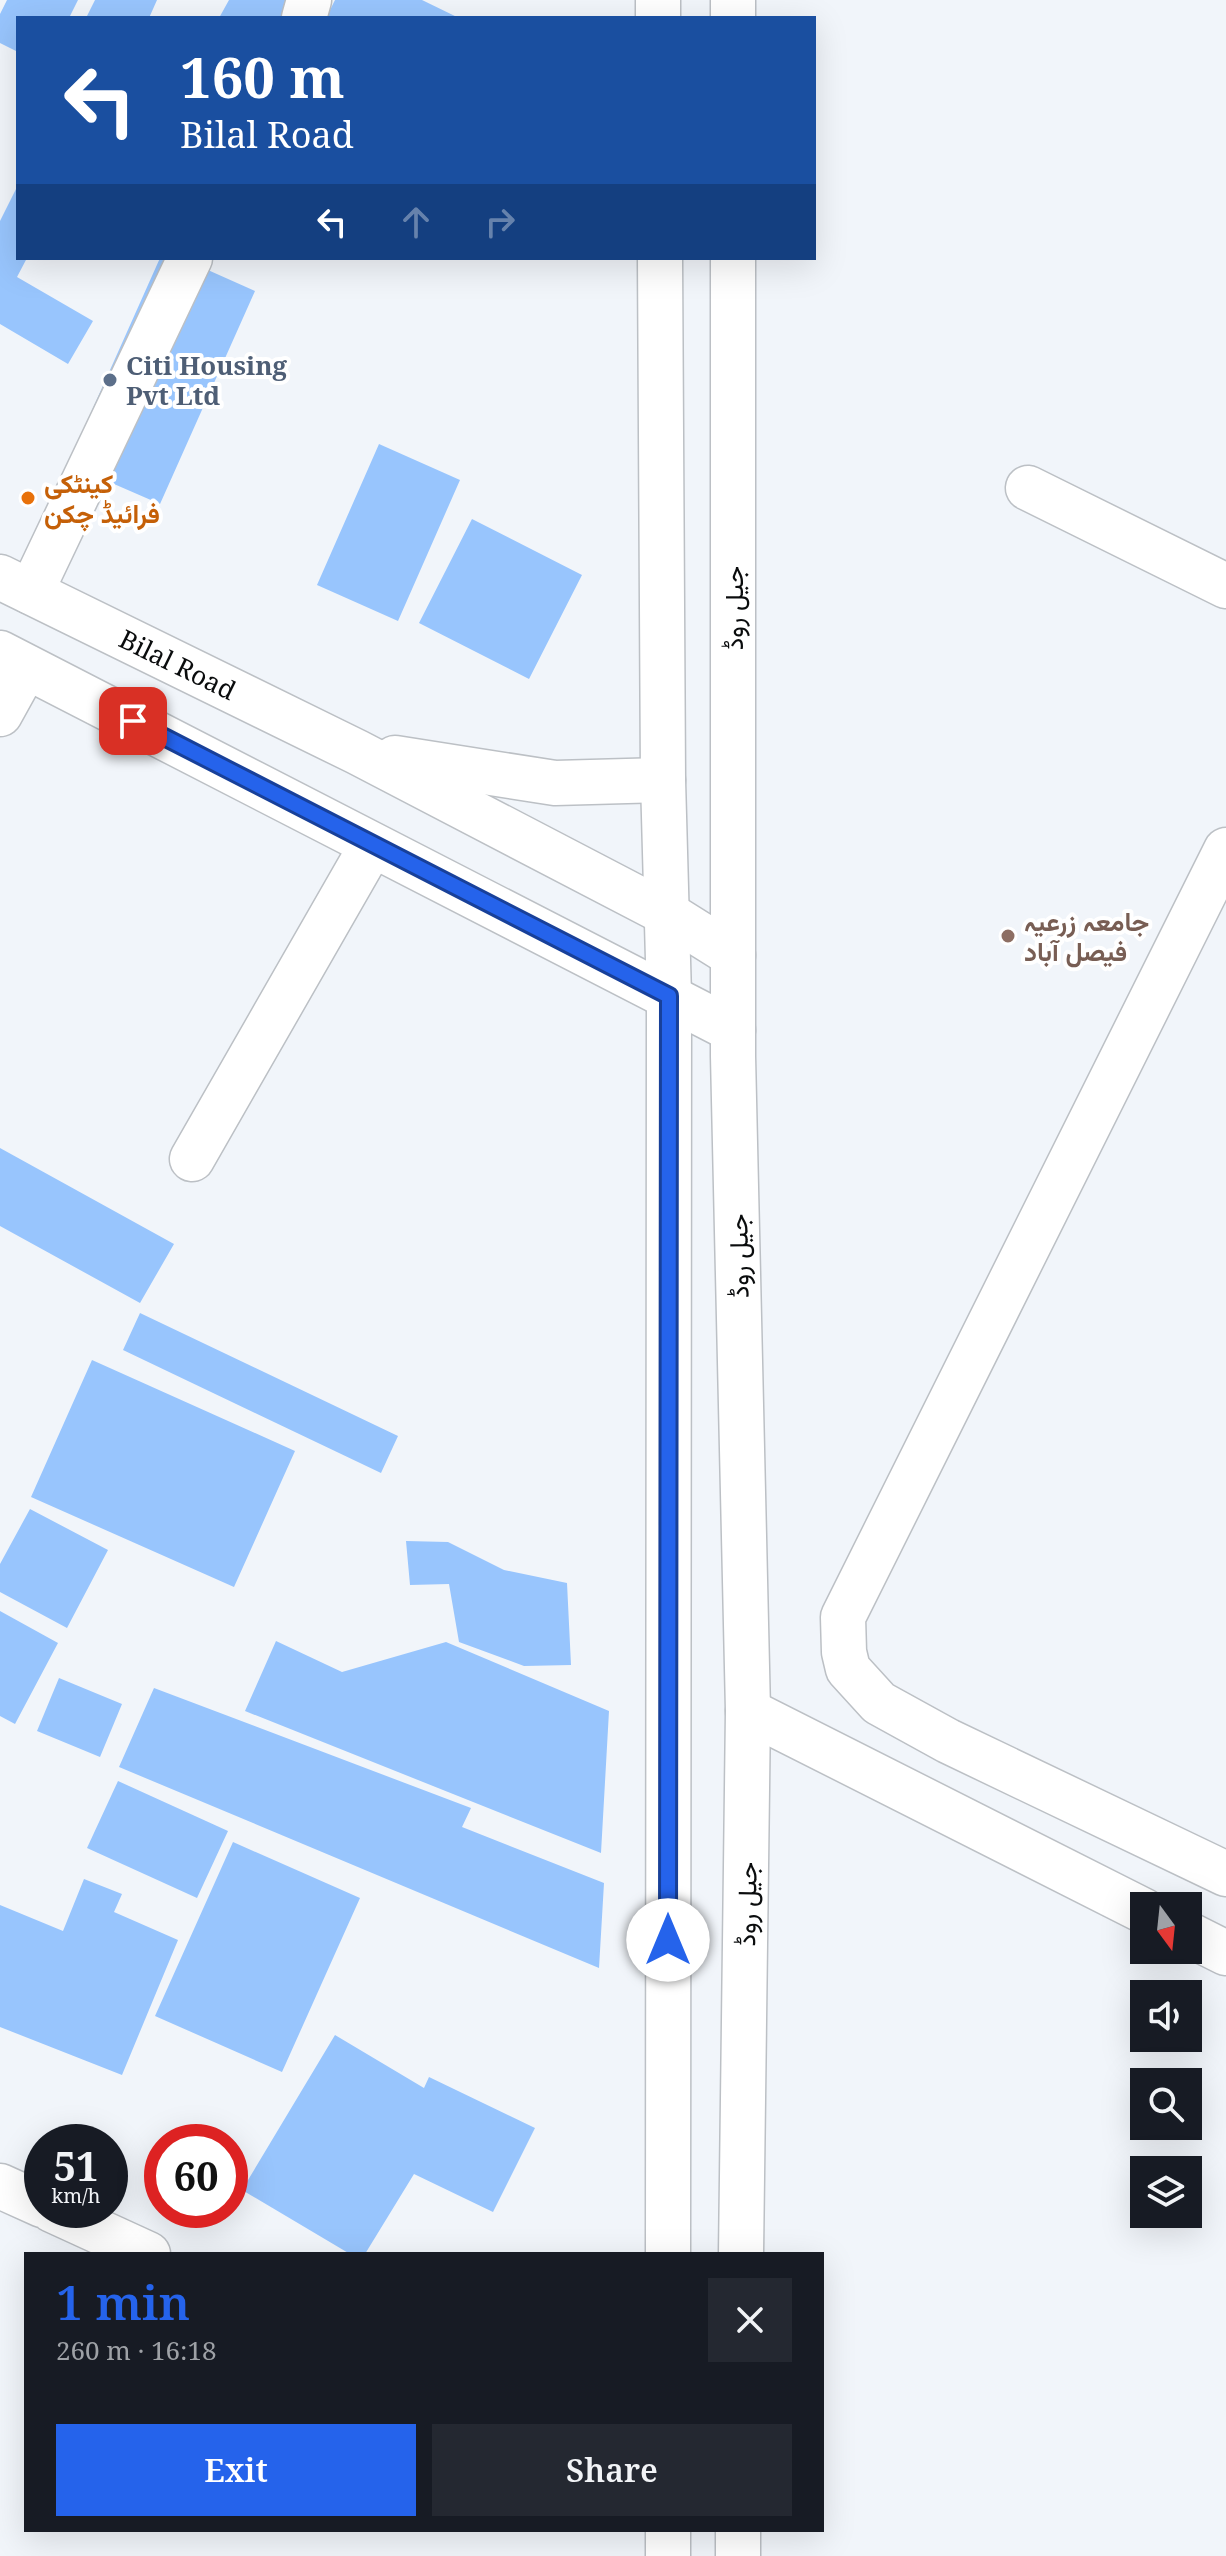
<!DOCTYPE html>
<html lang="en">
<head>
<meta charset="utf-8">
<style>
  body { margin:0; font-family:"Noto Serif",Vazirmatn,serif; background:#242831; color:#f1f3f6; height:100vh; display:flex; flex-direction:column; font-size:30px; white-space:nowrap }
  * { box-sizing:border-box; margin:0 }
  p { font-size:26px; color:#9ea1a6 }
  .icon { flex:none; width:44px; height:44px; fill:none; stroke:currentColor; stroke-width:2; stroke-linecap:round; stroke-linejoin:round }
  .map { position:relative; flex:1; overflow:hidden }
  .drawer { position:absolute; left:24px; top:2252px; width:800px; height:280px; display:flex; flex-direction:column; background:#171b24; border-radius:0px; box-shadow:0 8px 32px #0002 }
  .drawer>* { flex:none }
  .banner { position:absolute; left:16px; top:16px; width:800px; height:244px; border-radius:0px; box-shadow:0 8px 32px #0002; background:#1a4fa0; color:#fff; overflow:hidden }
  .needle { width:52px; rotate:165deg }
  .controls { position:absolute; left:1130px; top:1892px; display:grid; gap:16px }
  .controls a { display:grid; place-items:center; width:72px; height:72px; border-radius:0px; background:#171b24; box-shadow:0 8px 32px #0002; font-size:40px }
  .speed { position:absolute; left:24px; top:2124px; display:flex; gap:16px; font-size:40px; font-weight:700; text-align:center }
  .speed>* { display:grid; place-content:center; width:104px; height:104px; border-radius:50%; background:#171b24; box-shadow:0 8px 32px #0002; line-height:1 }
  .speed small { font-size:20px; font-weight:400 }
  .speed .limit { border:12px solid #d22; background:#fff; color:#111 }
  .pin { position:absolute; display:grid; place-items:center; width:68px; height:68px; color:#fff; margin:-34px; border-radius:16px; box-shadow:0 4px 12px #0006 }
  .me { position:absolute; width:88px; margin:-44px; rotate:0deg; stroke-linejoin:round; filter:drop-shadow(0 0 6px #0008) }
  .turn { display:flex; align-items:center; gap:28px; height:168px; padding:0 32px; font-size:36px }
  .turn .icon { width:104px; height:104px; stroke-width:2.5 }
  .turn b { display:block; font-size:56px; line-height:68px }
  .lanes { display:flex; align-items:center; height:76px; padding:0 32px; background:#0003; justify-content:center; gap:40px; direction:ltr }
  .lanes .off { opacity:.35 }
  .round { display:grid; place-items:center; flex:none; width:84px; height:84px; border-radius:0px; background:#242831 }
  .summary { display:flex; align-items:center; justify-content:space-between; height:136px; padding:0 32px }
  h1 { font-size:48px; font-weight:600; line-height:60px; color:#2563eb }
  .action { display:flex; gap:16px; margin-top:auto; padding:16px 32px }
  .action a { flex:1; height:92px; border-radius:0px; background:#2563eb; color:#fff; font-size:32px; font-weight:600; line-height:92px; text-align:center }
  .action a+a { background:#242831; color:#f1f3f6 }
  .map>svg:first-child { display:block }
  .building { fill:#98c5fd }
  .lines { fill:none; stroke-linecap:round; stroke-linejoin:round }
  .minor-casing { stroke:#bcc0c5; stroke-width:47 }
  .major-casing { stroke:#bcc0c5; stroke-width:47 }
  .minor { stroke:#fff; stroke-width:44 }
  .major { stroke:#fff; stroke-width:44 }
  .route-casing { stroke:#184099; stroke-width:20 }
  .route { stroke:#2563eb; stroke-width:14 }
  .service-dot { fill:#5c6f8a; stroke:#fff; stroke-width:3 }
  .food-dot { fill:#e8710a; stroke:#fff; stroke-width:3 }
  .education-dot { fill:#8d6e63; stroke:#fff; stroke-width:3 }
  .labels { text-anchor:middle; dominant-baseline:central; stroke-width:8; stroke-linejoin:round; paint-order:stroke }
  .service-label { font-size:26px; font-weight:bold; fill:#4e5e75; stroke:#fff; text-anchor:start }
  .food-label { font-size:26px; font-weight:bold; fill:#c56008; stroke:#fff; text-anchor:start }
  .street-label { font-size:26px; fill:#0a0c0d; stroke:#fff }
  .education-label { font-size:26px; font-weight:bold; fill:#785e54; stroke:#fff; text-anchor:start }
</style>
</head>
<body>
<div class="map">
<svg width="1226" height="2556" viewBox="0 0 1226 2556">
  <rect width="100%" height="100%" fill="#f1f5fa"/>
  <!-- building -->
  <path class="building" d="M 7,0 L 78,0 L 69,18 L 18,18 L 18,52 L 0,43 L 0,14 Z
    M 95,0 L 157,0 L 149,18 L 86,18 Z
    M 229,0 L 289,0 L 280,18 L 219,18 Z
    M 335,0 L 422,0 L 459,18 L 326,18 Z
    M 18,185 L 18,258 L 27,258 L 17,277 L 93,321 L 68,364 L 0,324 L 0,221 Z
    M 160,258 L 181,258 L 255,291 L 160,504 L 68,464 Z
    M 379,444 L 460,480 L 398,621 L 317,585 Z
    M 472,519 L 582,575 L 529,679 L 419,623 Z
    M 0,1148 L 174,1244 L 140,1303 L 0,1226 Z
    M 140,1313 L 398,1436 L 381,1473 L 123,1350 Z
    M 92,1360 L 295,1451 L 234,1587 L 31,1497 Z
    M 30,1509 L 108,1550 L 67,1628 L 0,1592 L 0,1564 Z
    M 406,1541 L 448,1542 L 504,1570 L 567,1583 L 571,1665 L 524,1666 L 459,1642 L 449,1584 L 410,1585 Z
    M 0,1611 L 58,1643 L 15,1724 L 0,1716 Z
    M 276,1641 L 342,1672 L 446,1642 L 609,1711 L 601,1853 L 245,1711 Z
    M 59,1678 L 122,1704 L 100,1757 L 37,1731 Z
    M 154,1688 L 471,1808 L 462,1827 L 604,1883 L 599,1968 L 119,1767 Z
    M 118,1781 L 228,1831 L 197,1898 L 87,1848 Z
    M 233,1842 L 360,1898 L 282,2072 L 155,2016 Z
    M 84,1879 L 122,1894 L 114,1912 L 178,1940 L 122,2075 L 0,2027 L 0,1905 L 63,1931 Z
    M 335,2035 L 424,2088 L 429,2077 L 535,2128 L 493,2212 L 414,2174 L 365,2254 L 350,2254 L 242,2190 Z"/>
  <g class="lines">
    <defs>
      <path id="minor" d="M 304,18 L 309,0
        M 1028,488 L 1226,586
        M 31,592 L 190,258
        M 0,714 L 26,667
        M 1226,850 L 843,1617 L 844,1652 L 848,1669 L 879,1703 L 948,1741 L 1226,1874
        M 192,1159 L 372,845
        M 748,1711 L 1144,1911
        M 1188,1934 L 1226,1953
        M 0,2186 L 42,2205
        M 52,2210 L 148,2254"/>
      <g id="major">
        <path d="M 658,0 L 658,18"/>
        <path d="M 733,0 L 733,18"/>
        <path d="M 660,258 L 663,780 L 669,996 L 668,2254"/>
        <path d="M 733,258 L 733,1056 L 748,1711 L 741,2254"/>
        <path id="s1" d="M 0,577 L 357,752 L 666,913 L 733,955"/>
        <path d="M 0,653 L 733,1030"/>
        <path d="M 395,758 L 555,783 L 663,780"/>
        <path d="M 668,2530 L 668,2556"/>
        <path d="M 738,2530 L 738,2556"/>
      </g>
    </defs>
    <!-- minor casing -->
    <use href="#minor" class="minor-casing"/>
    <!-- major casing -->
    <use href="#major" class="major-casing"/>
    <!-- minor -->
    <use href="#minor" class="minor"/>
    <!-- major -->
    <use href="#major" class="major"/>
  </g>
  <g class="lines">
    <defs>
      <path id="route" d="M 133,721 L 669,996 L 668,1940"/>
    </defs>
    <!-- route casing -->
    <use href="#route" class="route-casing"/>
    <!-- route -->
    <use href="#route" class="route"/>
  </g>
  <!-- markers -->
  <circle class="service-dot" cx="110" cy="380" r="8"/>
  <circle class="food-dot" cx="28" cy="498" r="8"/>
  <circle class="education-dot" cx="1008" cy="936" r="8"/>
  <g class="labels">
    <!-- service labels -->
    <g class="service-label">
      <text x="126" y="365">Citi Housing<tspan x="126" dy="30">Pvt Ltd</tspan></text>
    </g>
    <!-- food labels -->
    <g class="food-label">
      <text x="44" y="483">کینٹکی<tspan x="44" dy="30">فرائیڈ چکن</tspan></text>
    </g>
    <!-- street labels -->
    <g class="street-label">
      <text transform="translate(733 608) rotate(-90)">جیل روڈ</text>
      <text stroke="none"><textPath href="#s1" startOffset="198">Bilal Road</textPath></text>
      <text transform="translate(738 1256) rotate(-91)">جیل روڈ</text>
      <text transform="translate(746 1904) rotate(-89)">جیل روڈ</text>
    </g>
    <!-- education labels -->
    <g class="education-label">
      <text x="1024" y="921">جامعہ زرعیہ<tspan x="1024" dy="30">فیصل آباد</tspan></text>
    </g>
  </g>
</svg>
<div class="controls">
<a><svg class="needle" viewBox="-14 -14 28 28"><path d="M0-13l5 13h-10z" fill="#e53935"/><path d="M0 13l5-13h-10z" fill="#9ea1a6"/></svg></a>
<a><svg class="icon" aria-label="sound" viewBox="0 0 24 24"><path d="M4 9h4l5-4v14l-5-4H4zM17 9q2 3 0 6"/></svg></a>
<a><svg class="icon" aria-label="search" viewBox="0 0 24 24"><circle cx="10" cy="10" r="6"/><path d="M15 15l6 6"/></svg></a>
<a><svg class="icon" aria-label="layers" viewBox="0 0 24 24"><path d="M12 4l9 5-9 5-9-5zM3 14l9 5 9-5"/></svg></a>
</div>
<div class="speed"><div>51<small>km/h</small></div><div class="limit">60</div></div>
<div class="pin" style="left:133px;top:721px;background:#d93025"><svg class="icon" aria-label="arrive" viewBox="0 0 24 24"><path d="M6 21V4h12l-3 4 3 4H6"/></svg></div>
<svg class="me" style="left:668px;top:1940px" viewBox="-20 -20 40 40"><circle r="19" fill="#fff"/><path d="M0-13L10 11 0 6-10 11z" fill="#2563eb"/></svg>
<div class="banner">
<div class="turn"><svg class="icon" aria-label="left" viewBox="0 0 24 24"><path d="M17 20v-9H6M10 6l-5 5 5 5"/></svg><div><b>160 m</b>Bilal Road</div></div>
<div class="lanes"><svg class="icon" aria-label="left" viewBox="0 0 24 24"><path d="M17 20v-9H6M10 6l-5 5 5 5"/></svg><svg class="icon off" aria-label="ahead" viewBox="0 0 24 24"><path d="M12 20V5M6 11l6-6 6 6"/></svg><svg class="icon off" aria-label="right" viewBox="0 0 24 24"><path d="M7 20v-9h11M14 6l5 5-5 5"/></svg></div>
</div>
<section class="drawer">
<div class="summary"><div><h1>1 min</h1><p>260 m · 16:18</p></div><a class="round"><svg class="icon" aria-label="close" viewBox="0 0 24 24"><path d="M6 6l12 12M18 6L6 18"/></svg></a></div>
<div class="action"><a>Exit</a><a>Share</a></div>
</section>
</div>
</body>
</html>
